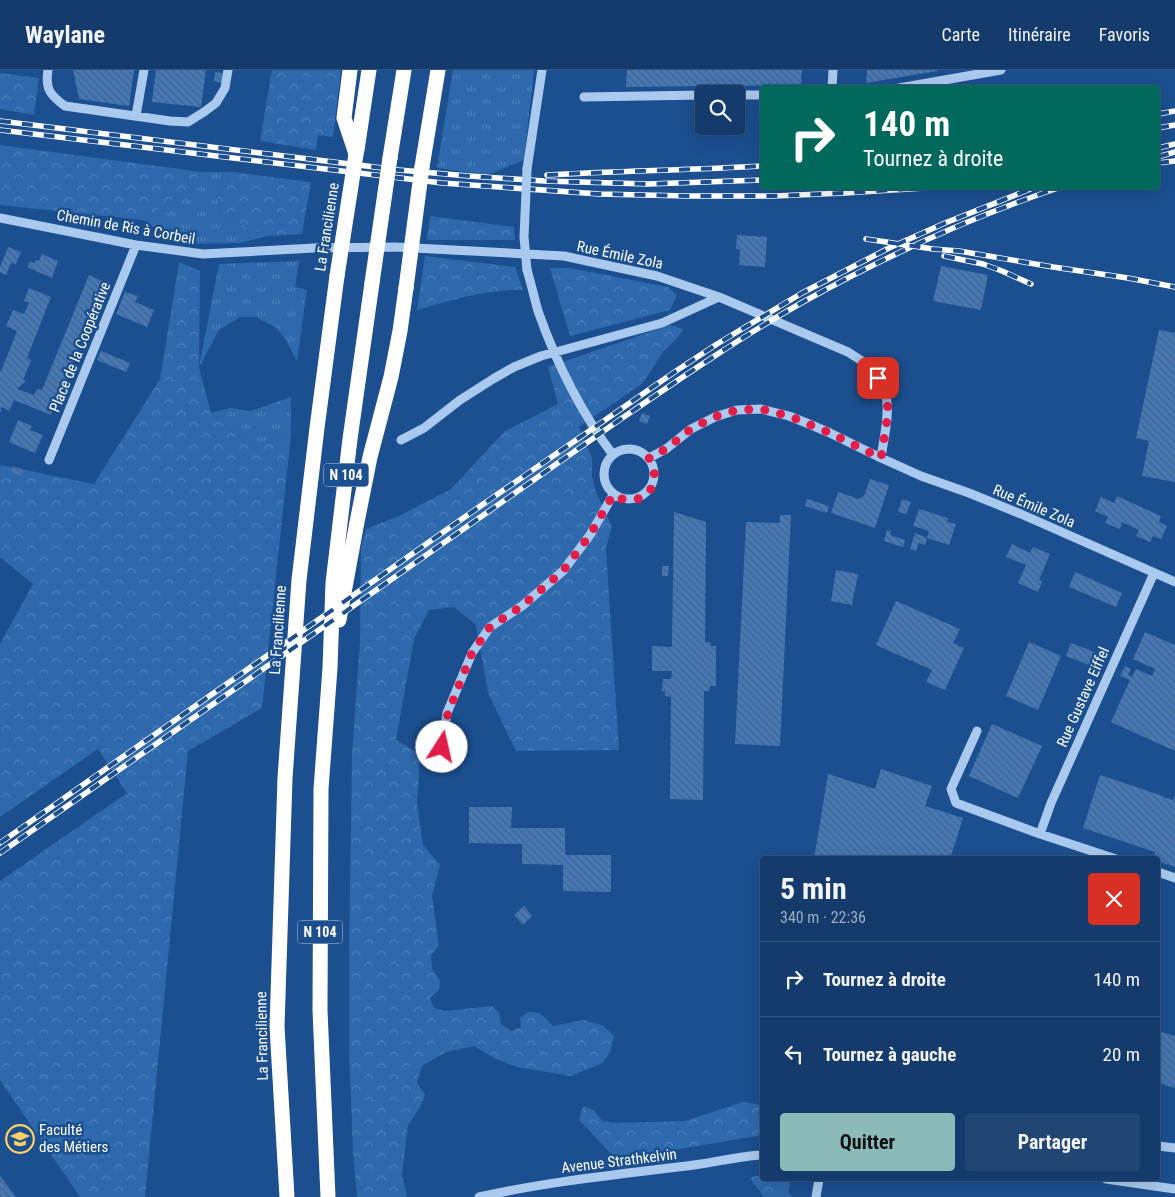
<!DOCTYPE html>
<html lang="fr">
<head>
<meta charset="utf-8">
<style>
  body { margin:0; font-family:"Roboto Condensed",sans-serif; background:#214673; color:#f1f3f6; height:100vh; display:flex; flex-direction:column; font-size:19px; white-space:nowrap }
  * { box-sizing:border-box; margin:0 }
  p { font-size:16px; color:#9dadc1 }
  .icon { flex:none; width:28px; height:28px; fill:none; stroke:currentColor; stroke-width:2; stroke-linecap:round; stroke-linejoin:round }
  .map { position:relative; flex:1; overflow:hidden }
  .drawer { position:absolute; left:760px; top:786px; width:400px; height:325px; display:flex; flex-direction:column; background:#143b6b; border-radius:5px; box-shadow:0 5px 20px #0002,0 0 0 1px #33557e }
  .drawer>* { flex:none }
  .guide { position:absolute; left:760px; top:15px; width:400px; height:105px; border-radius:5px; box-shadow:0 5px 20px #0002,0 0 0 1px #33557e; background:#00695c; color:#fff; overflow:hidden }
  .controls { position:absolute; left:695px; top:15px; display:grid; gap:10px }
  .controls a { display:grid; place-items:center; width:50px; height:50px; border-radius:5px; background:#143b6b; box-shadow:0 5px 20px #0002,0 0 0 1px #33557e; font-size:25px }
  .pin { position:absolute; display:grid; place-items:center; width:42px; height:42px; color:#fff; margin:-21px; border-radius:10px; box-shadow:0 2px 8px #0006 }
  .me { position:absolute; width:55px; margin:-28px; rotate:10deg; stroke-linejoin:round; filter:drop-shadow(0 0 4px #0008) }
  .turn { display:flex; align-items:center; gap:18px; height:105px; padding:0 20px; font-size:22px }
  .turn .icon { width:65px; height:65px; stroke-width:2.5 }
  .turn b { display:block; font-size:35px; line-height:42px }
  .round { display:grid; place-items:center; flex:none; width:52px; height:52px; border-radius:5px; background:#214673 }
  .headline { display:flex; align-items:center; justify-content:space-between; height:85px; padding:0 20px }
  h1 { font-size:30px; font-weight:700; line-height:38px }
  .button { display:flex; gap:10px; margin-top:auto; padding:10px 20px }
  .button a { flex:1; height:58px; border-radius:5px; background:#8bbbb9; color:#111; font-size:20px; font-weight:700; line-height:58px; text-align:center }
  .button a+a { background:#214673; color:#f1f3f6 }
  ul { padding:0; list-style:none }
  li { display:flex; align-items:center; gap:15px; height:75px; padding:0 20px; border-top:1px solid #33557e }
  li div { flex:1 }
  li b { display:block; font-size:19px }
  li em { font-style:normal }
  header { display:flex; align-items:center; gap:30px; box-sizing:border-box; height:70px; padding:0 25px; background:#143b6b; border-bottom:1px solid #33557e }
  header strong { font-size:24px }
  nav { display:flex; gap:28px; margin-inline-start:auto; font-size:18px }
  .map>svg:first-child { display:block }
  .grass { fill:url(#grass-tufts) }
  .forest { fill:url(#forest-crowns) }
  .building { fill:url(#building-back-hatch) }
  .lines { fill:none; stroke-linecap:round; stroke-linejoin:round }
  .minor { stroke:#a9c9ee; stroke-width:9 }
  .highway { stroke:#fff; stroke-width:15 }
  .rail-casing { stroke:#fff; stroke-width:5.5 }
  .rail { stroke:#1b4f8f; stroke-width:4; stroke-dasharray:11; stroke-linecap:butt }
  .minor-bridge { stroke:#a9c9ee; stroke-width:9 }
  .highway-bridge { stroke:#fff; stroke-width:15 }
  .route { stroke:#e11d48; stroke-width:9; stroke-dasharray:0 16.2 }
  .labels { text-anchor:middle; dominant-baseline:central; stroke-width:5; stroke-linejoin:round; paint-order:stroke }
  .shield { fill:#1b4f8f; stroke:#bbcadd; stroke-width:1 }
  .shield-label { font-size:14px; font-weight:bold; fill:#fff }
  .street-label { font-size:15px; fill:#fff; stroke:#1b4f8f }
  .poi-label { font-size:15px; fill:#fff; stroke:#1b4f8f; text-anchor:start }
</style>
</head>
<body>
<header>
<strong>Waylane</strong>
<nav><a>Carte</a><a>Itinéraire</a><a>Favoris</a></nav>
</header>
<div class="map">
<svg width="1175" height="1127" viewBox="0 0 1175 1127">
  <defs>
    <pattern id="grass-tufts" width="24" height="20" patternUnits="userSpaceOnUse" patternTransform="scale(1.25)"><rect width="24" height="20" fill="#2e69ad"/><path d="M3 7l-1-3M5 7V3M7 7l1-3M15 17l-1-3M17 17v-4M19 17l1-3" fill="none" stroke="#4d80b9"/></pattern>
    <pattern id="forest-crowns" width="20" height="18" patternUnits="userSpaceOnUse" patternTransform="scale(1.25)"><rect width="20" height="18" fill="#2e69ad"/><path d="M2 6a3 3 0 1 1 6 0M12 15a3 3 0 1 1 6 0" fill="none" stroke="#4d80b9"/></pattern>
    <pattern id="building-back-hatch" width="6" height="6" patternUnits="userSpaceOnUse" patternTransform="scale(1.25)"><rect width="6" height="6" fill="#4478b7"/><path d="M-1 5l2 2M0 0l6 6M5-1l2 2" fill="none" stroke="#486282"/></pattern>
  </defs>
  <rect width="100%" height="100%" fill="#1b4f8f"/>
  <!-- grass -->
  <path class="grass" d="M 453,0 L 534,0 L 524,90 L 487,105 L 437,98 Z
    M 202,102 L 233,102 L 218,128 L 220,145 L 267,166 L 240,173 L 182,174 L 143,150 L 191,117 Z
    M 299,191 L 295,217 L 307,220 L 297,291 L 287,272 L 277,258 L 256,247 L 240,247 L 219,260 L 199,297 L 219,194 Z
    M 291,327 L 291,365 L 253,379 L 211,343 L 230,338 L 251,341 Z"/>
  <!-- forest -->
  <path class="forest" d="M 272,0 L 341,0 L 333,67 L 318,65 L 316,80 L 260,71 Z
    M 0,3 L 39,8 L 34,45 L 0,39 Z
    M 0,75 L 202,102 L 191,117 L 143,150 L 0,135 Z
    M 233,102 L 311,112 L 302,164 L 267,166 L 220,145 L 218,128 Z
    M 430,146 L 514,157 L 515,170 L 427,170 Z
    M 425,186 L 515,197 L 523,220 C 486,219 452,230 417,240 Z
    M 179,192 L 200,201 L 199,297 L 211,343 L 253,379 L 291,365 L 262,638 L 188,681 L 145,1127 L 80,1127 L 0,1010 L 0,811 L 127,723 L 98,679 L 0,747 L 0,574 L 33,514 L 0,487 L 0,398 L 1,395 L 94,414 L 160,309 Z
    M 550,198 L 569,198 L 668,217 L 677,225 L 670,240 L 570,266 Z
    M 670,255 L 683,259 L 678,267 L 663,282 L 643,313 L 579,357 L 592,388 L 592,407 L 596,422 L 612,457 L 606,478 L 619,680 L 516,681 L 488,623 L 476,555 L 454,537 L 429,540 L 414,569 L 396,670 L 420,684 L 417,734 L 423,775 L 440,795 L 432,826 L 439,876 L 431,885 L 432,899 L 440,910 L 439,920 L 430,928 L 434,938 L 445,941 L 492,936 L 499,943 L 501,954 L 511,961 L 521,957 L 520,948 L 529,942 L 540,943 L 553,956 L 583,950 L 602,955 L 614,966 L 610,982 L 603,993 L 571,1006 L 517,997 L 496,989 L 474,976 L 446,982 L 422,996 L 417,1013 L 425,1025 L 419,1039 L 408,1055 L 402,1105 L 407,1127 L 357,1127 L 353,1081 L 349,983 L 349,885 L 352,684 L 360,572 L 361,479 L 366,459 L 399,446 L 451,419 L 505,361 L 558,334 L 548,297 Z
    M 743,1032 L 762,1035 L 762,1065 L 674,1080 L 614,1087 L 579,1050 L 583,1036 L 594,1040 L 602,1051 L 616,1053 L 685,1051 Z
    M 758,1106 L 761,1111 C 770,1110 781,1106 789,1111 L 790,1116 L 788,1122 L 793,1127 L 764,1127 L 750,1109 L 752,1107 Z"/>
  <!-- building -->
  <path class="building" d="M 73,0 L 134,0 L 129,36 L 79,29 Z
    M 156,0 L 206,0 L 201,37 L 152,32 Z
    M 627,0 L 802,0 L 801,15 L 626,17 Z
    M 867,0 L 937,0 L 937,1 L 866,13 Z
    M 215,2 L 223,3 L 222,13 L 214,11 Z
    M 737,165 L 767,167 L 765,197 L 739,195 L 740,179 L 736,179 Z
    M 8,177 L 21,182 L 16,194 L 11,193 L 6,205 L 0,202 L 0,197 Z
    M 42,184 L 58,191 L 52,208 L 29,198 L 28,196 L 29,193 L 31,192 L 34,193 L 36,190 L 39,191 Z
    M 941,196 L 988,205 L 981,240 L 933,231 Z
    M 89,205 L 105,212 L 51,345 L 14,330 L 9,341 L 2,337 L 0,343 L 0,301 L 1,301 L 17,261 L 6,256 L 13,240 L 24,244 L 29,233 L 24,231 L 29,218 L 51,227 L 27,288 L 31,290 L 23,310 L 26,311 L 17,319 L 34,325 L 37,319 L 42,320 Z
    M 125,222 L 138,226 L 135,232 L 154,240 L 147,257 L 116,244 Z
    M 1159,260 L 1175,263 L 1175,412 L 1142,406 L 1149,371 L 1136,368 Z
    M 101,281 L 130,293 L 126,302 L 97,290 Z
    M 642,343 L 650,346 L 647,354 L 639,351 Z
    M 18,350 L 32,356 L 30,360 L 43,365 L 35,383 L 9,372 Z
    M 13,396 L 23,400 L 21,406 L 11,402 Z
    M 870,409 L 889,415 L 875,458 L 831,443 L 838,422 L 859,429 L 864,426 Z
    M 1117,426 L 1161,446 L 1159,452 L 1167,456 L 1161,469 L 1153,466 L 1150,472 L 1136,466 L 1139,460 L 1122,452 L 1120,459 L 1105,453 L 1108,447 L 1095,441 L 1101,427 L 1114,433 Z
    M 807,429 L 829,436 L 827,443 L 805,436 Z
    M 902,429 L 911,432 L 906,444 L 898,442 Z
    M 919,439 L 948,448 L 947,452 L 956,454 L 949,475 L 927,468 L 929,461 L 913,456 Z
    M 674,442 L 706,452 L 705,572 L 710,572 L 711,576 L 716,576 L 716,616 L 710,616 L 709,621 L 704,621 L 703,730 L 670,729 L 671,627 L 665,626 L 665,621 L 662,621 L 663,609 L 671,609 L 672,601 L 652,601 L 652,576 L 672,577 Z
    M 780,445 L 791,445 L 780,676 L 735,674 L 746,452 L 780,453 Z
    M 887,460 L 891,461 L 890,465 L 905,470 L 903,477 L 884,471 Z
    M 915,463 L 927,468 L 925,475 L 919,473 L 916,481 L 910,479 Z
    M 1012,474 L 1030,483 L 1033,477 L 1050,484 L 1039,510 L 1042,512 L 1038,522 L 1018,513 L 1026,495 L 1006,487 Z
    M 662,496 L 669,496 L 668,506 L 662,506 Z
    M 836,500 L 858,504 L 852,535 L 831,531 Z
    M 1075,502 L 1122,523 L 1116,537 L 1069,517 Z
    M 896,531 L 960,559 L 953,573 L 964,578 L 945,620 L 926,612 L 932,600 L 876,575 Z
    M 1145,562 L 1175,575 L 1175,681 L 1111,652 L 1130,610 L 1120,606 L 1125,596 L 1131,599 L 1128,605 L 1132,607 L 1136,599 L 1152,606 L 1155,599 L 1133,589 Z
    M 1029,572 L 1061,586 L 1038,640 L 1006,626 Z
    M 1071,573 L 1105,586 L 1099,599 L 1066,586 Z
    M 992,654 L 1042,676 L 1018,728 L 969,706 Z
    M 881,699 L 932,716 L 925,736 L 963,748 L 950,789 L 814,789 L 828,704 L 875,719 Z
    M 1100,705 L 1163,726 L 1163,727 L 1173,730 L 1175,726 L 1175,797 L 1158,791 L 1158,789 L 1153,789 L 1155,782 L 1083,758 Z
    M 469,737 L 512,737 L 511,758 L 565,758 L 565,785 L 611,785 L 611,822 L 563,821 L 563,795 L 522,794 L 522,774 L 469,773 Z
    M 524,836 L 532,846 L 523,855 L 514,845 Z
    M 1158,961 L 1175,966 L 1175,1018 L 1158,1013 Z
    M 0,1106 L 16,1127 L 0,1127 Z"/>
  <g class="lines">
    <!-- minor -->
    <path class="minor" d="M 48,0 C 45,19 50,25 65,36 L 170,51 L 188,52 L 204,42 L 216,33 L 225,18 L 228,0
      M 832,18 L 833,0
      M 899,18 L 1001,0
      M 736,25 L 762,25
      M 584,27 L 704,25
      M 136,46 L 144,0
      M 527,99 L 542,0
      M 0,148 L 136,175 L 203,184 L 314,178 L 396,177 L 564,186 L 657,206 L 719,227 L 848,282 C 854,286 859,289 865,293 C 898,319 886,353 881,388
      M 527,200 C 531,213 534,227 538,241 C 556,292 580,341 613,385
      M 401,370 L 424,358 L 460,330 L 493,309 L 514,297 L 541,286 L 662,253 L 719,227
      M604 404a25 25 0 1 1 50 0a25 25 0 1 1-50 0Z
      M 649,388 L 666,379 L 691,359 L 715,347 L 737,340 L 761,339 L 789,346 L 809,354 L 830,363 L 881,388 L 921,406 L 969,423 L 1021,444 L 1175,512
      M 49,390 L 136,175
      M 977,661 L 951,719 L 956,733 L 1040,764 L 1116,789
      M 442,677 L 447,643 L 472,583 L 490,557 L 522,536 L 563,501 L 590,465 L 613,425
      M 1040,764 L 1051,733 L 1154,503
      M 1158,802 L 1175,808
      M 1158,1076 L 1175,1078
      M 1106,1109 L 1175,1119
      M 479,1127 C 550,1111 622,1104 694,1095 C 717,1092 740,1086 762,1085
      M 816,1127 L 819,1109"/>
    <!-- highway -->
    <path class="highway" d="M 350,0 L 344,48 L 356,84
      M 357,80 L 369,0
      M 390,88 L 404,0
      M 422,97 L 438,0
      M 339,550 L 357,452 L 370,387 L 391,307 L 400,261 L 406,218
      M 287,1127 L 277,957 L 285,708 L 299,510 L 317,358 L 337,206
      M 328,1127 L 320,940 L 321,719 L 330,598 L 333,513 L 350,369 L 372,213"/>
    <defs>
      <path id="rail" d="M 1158,44 L 1175,41
        M 0,51 L 399,100 L 469,106 L 544,111 L 648,114 L 762,110
        M 1158,58 L 1175,55
        M 0,60 L 442,113 L 599,124 L 688,126 L 774,126 L 845,123 L 925,118
        M 1158,78 L 1175,74
        M 1158,87 L 1175,82
        M 1158,93 L 1175,91
        M 547,105 C 619,101 691,100 762,96
        M 866,169 L 933,179 L 959,181 L 1053,197 L 1128,208 L 1175,217
        M 944,186 L 983,194 L 1002,201 L 1031,214
        M 0,773 L 469,444 L 676,301 L 717,274 L 802,223 L 889,178 L 945,153 L 1033,118
        M 0,783 L 618,351 C 678,310 739,268 803,232 C 884,187 969,148 1058,118"/>
    </defs>
    <!-- rail casing -->
    <use href="#rail" class="rail-casing"/>
    <!-- rail -->
    <use href="#rail" class="rail"/>
    <!-- minor-bridge -->
    <path class="minor-bridge" d="M 527,200 L 524,167 L 527,99"/>
    <!-- highway-bridge -->
    <path class="highway-bridge" d="M 337,206 L 356,84
      M 372,213 L 390,88
      M 406,218 L 422,97"/>
  </g>
  <g class="lines">
    <!-- route -->
    <path class="route" d="M 442,677 L 448,643 L 472,583 L 490,557 L 522,536 L 563,501 L 590,465 L 613,425 C 619,428 625,431 632,430 C 654,428 660,405 649,388 L 666,379 L 691,359 L 714,347 L 737,340 L 761,339 L 789,346 L 830,363 L 881,388 L 888,344 L 887,324 L 878,308"/>
  </g>
  <!-- icons -->
  <defs>
    <symbol id="school-ring" viewBox="-11 -11 22 22"><circle r="9.5" fill="#1b4f8f" stroke="#ffd166" stroke-width="1.5"/><path d="M0-5L7-2L0 1L-7-2ZM-4 1L0 2.5L4 1V4Q0 6-4 4Z" fill="#ffd166"/></symbol>
  </defs>
  <g fill-rule="evenodd">
    <use href="#school-ring" x="4" y="1053" width="32" height="32"/>
  </g>
  <g class="labels">
    <!-- shield labels -->
    <g class="shield">
      <rect x="323.5" y="393.5" width="45" height="23" rx="4"/>
      <rect x="297.5" y="850.5" width="45" height="23" rx="4"/>
    </g>
    <g class="shield-label">
      <text x="346" y="405">N 104</text>
      <text x="320" y="862">N 104</text>
    </g>
    <!-- street labels -->
    <g class="street-label">
      <text transform="translate(126 157) rotate(10)">Chemin de Ris à Corbeil</text>
      <text transform="translate(327 157) rotate(-81)">La Francilienne</text>
      <text transform="translate(620 185) rotate(12)">Rue Émile Zola</text>
      <text transform="translate(80 277) rotate(-68)">Place de la Coopérative</text>
      <text transform="translate(1034 436) rotate(23)">Rue Émile Zola</text>
      <text transform="translate(278 560) rotate(-86)">La Francilienne</text>
      <text transform="translate(1083 627) rotate(-66)">Rue Gustave Eiffel</text>
      <text transform="translate(262 966) rotate(-91)">La Francilienne</text>
      <text transform="translate(619 1091) rotate(-7)">Avenue Strathkelvin</text>
    </g>
    <!-- poi labels -->
    <g class="poi-label">
      <text x="39" y="1060">Faculté<tspan x="39" dy="17">des Métiers</tspan></text>
    </g>
  </g>
</svg>
<div class="controls">
<a><svg class="icon" aria-label="search" viewBox="0 0 24 24"><circle cx="10" cy="10" r="6"/><path d="M15 15l6 6"/></svg></a>
</div>
<div class="pin" style="left:878px;top:308px;background:#d93025"><svg class="icon" aria-label="arrive" viewBox="0 0 24 24"><path d="M6 21V4h12l-3 4 3 4H6"/></svg></div>
<svg class="me" style="left:442px;top:677px" viewBox="-20 -20 40 40"><circle r="19" fill="#fff"/><path d="M0-13L10 11 0 6-10 11z" fill="#e11d48"/></svg>
<div class="guide">
<div class="turn"><svg class="icon" aria-label="right" viewBox="0 0 24 24"><path d="M7 20v-9h11M14 6l5 5-5 5"/></svg><div><b>140 m</b>Tournez à droite</div></div>
</div>
<section class="drawer">
<div class="headline"><div><h1>5 min</h1><p>340 m · 22:36</p></div><a class="round" style="background:#d93025;color:#fff"><svg class="icon" aria-label="close" viewBox="0 0 24 24"><path d="M6 6l12 12M18 6L6 18"/></svg></a></div>
<ul>
<li><svg class="icon" aria-label="right" viewBox="0 0 24 24"><path d="M7 20v-9h11M14 6l5 5-5 5"/></svg><div><b>Tournez à droite</b></div><em>140 m</em></li>
<li><svg class="icon" aria-label="left" viewBox="0 0 24 24"><path d="M17 20v-9H6M10 6l-5 5 5 5"/></svg><div><b>Tournez à gauche</b></div><em>20 m</em></li>
</ul>
<div class="button"><a>Quitter</a><a>Partager</a></div>
</section>
</div>
</body>
</html>
